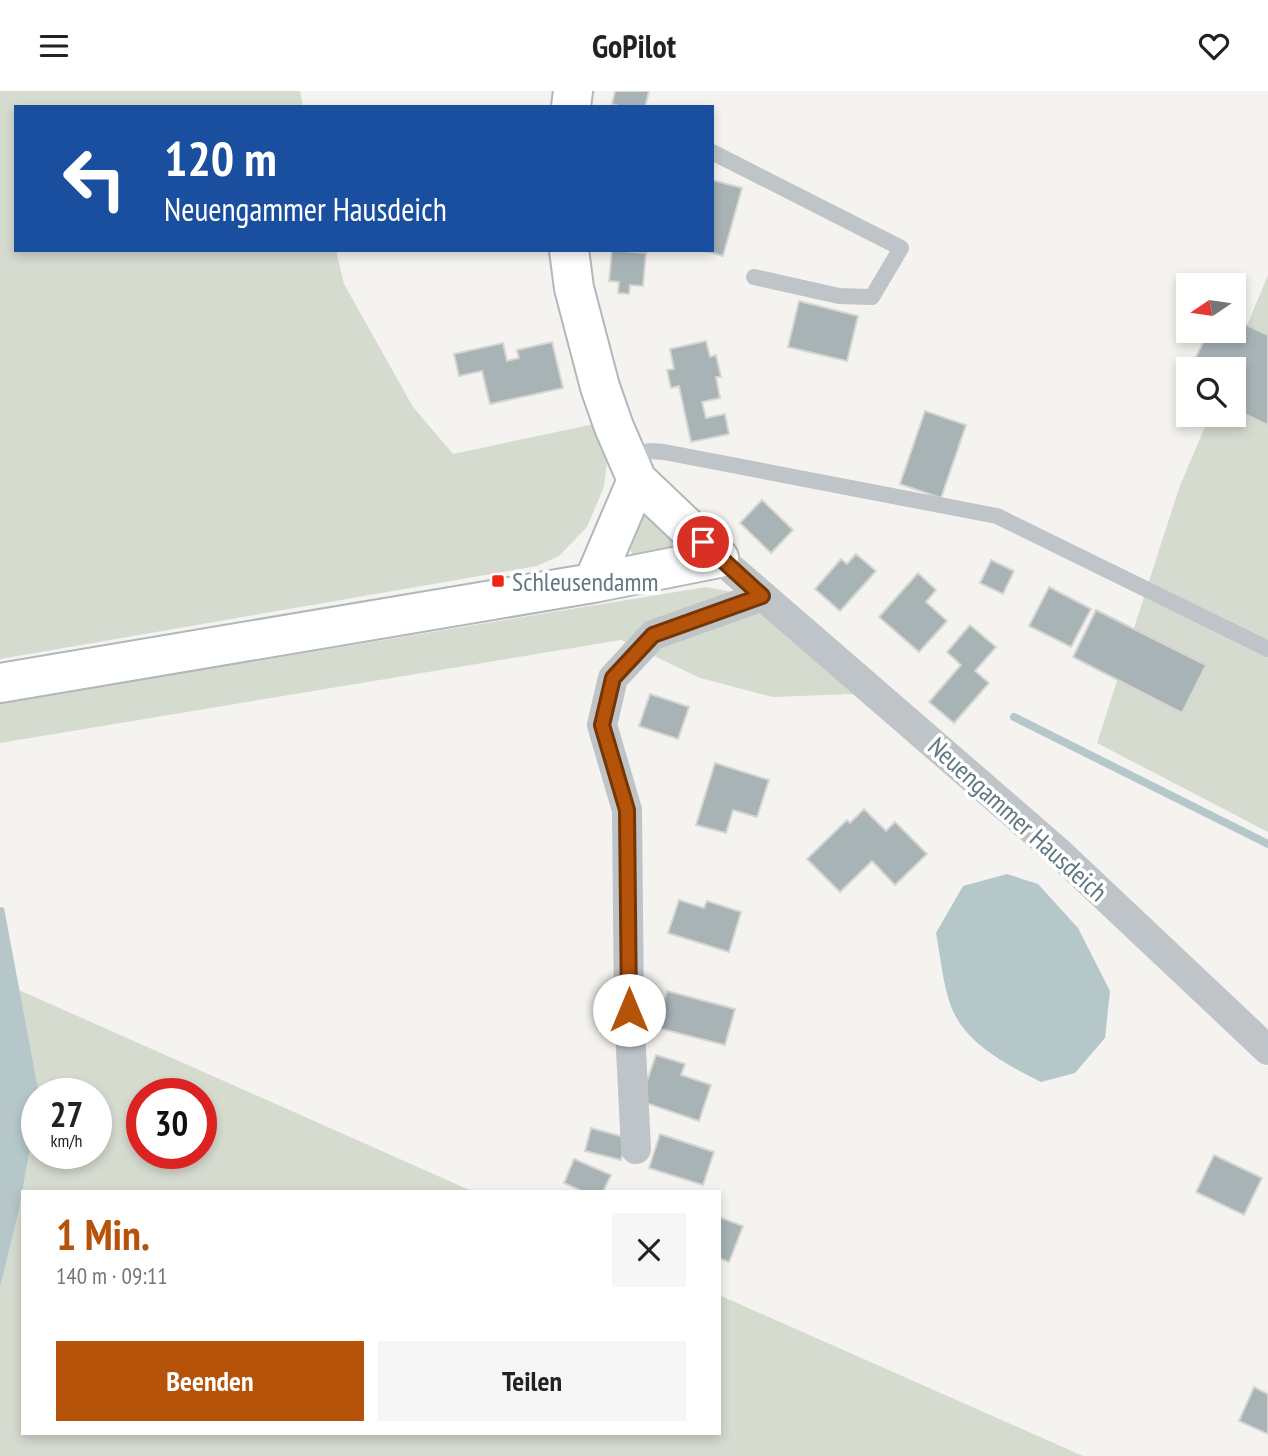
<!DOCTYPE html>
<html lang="de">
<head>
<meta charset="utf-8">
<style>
  body { margin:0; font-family:"PT Sans Narrow",sans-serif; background:#f6f6f6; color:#222; height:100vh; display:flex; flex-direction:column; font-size:26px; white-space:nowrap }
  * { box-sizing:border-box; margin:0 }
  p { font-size:23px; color:#767676 }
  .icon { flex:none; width:38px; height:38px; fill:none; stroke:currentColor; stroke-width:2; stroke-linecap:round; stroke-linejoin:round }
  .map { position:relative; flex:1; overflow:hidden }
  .sheet { position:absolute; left:21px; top:1099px; width:700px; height:245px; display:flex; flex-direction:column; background:#fff; border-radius:0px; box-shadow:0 4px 10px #0003 }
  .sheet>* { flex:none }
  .hud { position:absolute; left:14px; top:14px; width:700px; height:147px; border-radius:0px; box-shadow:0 4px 10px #0003; background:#1a4fa0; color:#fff; overflow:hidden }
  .needle { width:46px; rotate:257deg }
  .controls { position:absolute; left:1176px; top:182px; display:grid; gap:14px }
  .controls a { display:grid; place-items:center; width:70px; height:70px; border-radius:0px; background:#fff; box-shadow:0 4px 10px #0003; font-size:35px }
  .speed { position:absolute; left:21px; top:987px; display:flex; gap:14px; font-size:35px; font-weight:700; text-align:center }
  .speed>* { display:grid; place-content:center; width:91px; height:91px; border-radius:50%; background:#fff; box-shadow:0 4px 10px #0003; line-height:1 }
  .speed small { font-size:18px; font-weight:400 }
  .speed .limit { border:10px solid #d22; background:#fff; color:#111 }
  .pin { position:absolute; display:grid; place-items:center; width:60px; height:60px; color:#fff; margin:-30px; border:4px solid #fff; border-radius:50%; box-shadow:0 2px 7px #0007 }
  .me { position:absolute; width:77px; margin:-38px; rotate:0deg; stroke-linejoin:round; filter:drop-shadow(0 0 5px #0008) }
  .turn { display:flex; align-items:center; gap:24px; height:147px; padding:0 35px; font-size:32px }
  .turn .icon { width:91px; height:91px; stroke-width:2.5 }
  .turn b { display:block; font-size:49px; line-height:60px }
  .round { display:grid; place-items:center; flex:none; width:74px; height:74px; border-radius:0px; background:#f6f6f6 }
  .summary { display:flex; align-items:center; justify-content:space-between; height:119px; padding:0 35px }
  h1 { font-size:42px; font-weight:600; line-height:52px; color:#b45309 }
  .cta { display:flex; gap:14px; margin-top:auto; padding:14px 35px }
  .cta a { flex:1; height:80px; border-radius:0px; background:#b45309; color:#fff; font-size:28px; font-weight:600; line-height:80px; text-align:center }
  .cta a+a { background:#f6f6f6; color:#222 }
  header { display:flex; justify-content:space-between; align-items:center; height:91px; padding:0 35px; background:#fff; font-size:32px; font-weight:600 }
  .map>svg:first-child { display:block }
  .green { fill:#d6dbd0; fill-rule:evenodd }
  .water { fill:#b6c7c9 }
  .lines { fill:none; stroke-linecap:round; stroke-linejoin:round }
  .stream { stroke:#b6c7c9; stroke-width:8 }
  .building { fill:#a7b3b5; stroke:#d5d5d2; stroke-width:2 }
  .secondary-casing { stroke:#b0b8bb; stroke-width:42 }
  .lane { stroke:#bec4c7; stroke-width:16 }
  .street { stroke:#bec4c7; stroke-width:30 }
  .secondary { stroke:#fff; stroke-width:38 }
  .route-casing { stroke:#753606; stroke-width:18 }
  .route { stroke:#b45309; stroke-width:12 }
  .poi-dot { fill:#f02414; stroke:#fff; stroke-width:2.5 }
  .labels { text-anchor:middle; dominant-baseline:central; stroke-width:7; stroke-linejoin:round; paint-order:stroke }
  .poi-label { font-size:26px; fill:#607983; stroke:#fff; text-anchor:start }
  .street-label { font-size:26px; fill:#607983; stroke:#fff }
</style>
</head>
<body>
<header><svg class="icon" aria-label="menu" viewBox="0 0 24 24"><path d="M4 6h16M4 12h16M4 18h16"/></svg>GoPilot<svg class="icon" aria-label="heart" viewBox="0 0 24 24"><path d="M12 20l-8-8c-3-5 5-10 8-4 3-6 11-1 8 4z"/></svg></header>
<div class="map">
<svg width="1268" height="1365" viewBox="0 0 1268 1365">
  <rect width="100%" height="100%" fill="#f4f3ef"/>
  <!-- green -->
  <path class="green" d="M 0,0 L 300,0 L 303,16 L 16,16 L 16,159 L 336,159 L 344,193 L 413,316 L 453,363 L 599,332 L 608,362 L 604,396 L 587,436 L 559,465 L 537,475 L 0,568 Z
    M 1268,184 L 1268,741 L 1097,652 L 1179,397 L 1210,324 L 1234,324 L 1234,278 L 1229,278 Z
    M 648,425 L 675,448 L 670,463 L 636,468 L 627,454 L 640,427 Z
    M 706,496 L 737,502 L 763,521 L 853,603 L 773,606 L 700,587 L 621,549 L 0,652 L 0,612 Z
    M 19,899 L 474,1101 L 23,1101 L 23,1342 L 719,1342 L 719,1204 L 1083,1365 L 0,1365 L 0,1197 L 19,1119 L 37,1018 L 37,1062 L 96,1062 L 96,1003 L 39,1003 ZM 142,1003 L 201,1003 L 201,1062 L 142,1062 Z"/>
  <!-- water -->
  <path class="water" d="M 1007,783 L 1038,793 L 1078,837 L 1110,900 L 1105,947 L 1075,982 L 1041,991 C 1004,972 959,950 948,906 C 942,885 940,863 936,842 L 963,795 Z
    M 0,816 L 4,817 L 39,1003 L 37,1003 L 37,1018 L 19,1119 L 0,1197 Z"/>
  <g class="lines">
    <!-- stream -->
    <path class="stream" d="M 1014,626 L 1268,753"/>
  </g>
  <!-- building -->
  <path class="building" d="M 615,0 L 649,0 L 645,16 L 623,16 L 612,13 Z
    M 712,89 L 742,97 L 723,165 L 702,159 L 712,159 Z
    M 612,159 L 646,162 L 643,195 L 630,194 L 629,203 L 618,202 L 619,191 L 609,190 Z
    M 799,210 L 858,225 L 847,270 L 788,256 Z
    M 1234,228 L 1268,244 L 1268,334 L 1234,318 L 1234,278 L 1190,278 L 1209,240 L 1234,240 Z
    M 706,250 L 710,266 L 716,264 L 721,286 L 716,286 L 720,307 L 702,311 L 706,327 L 725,323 L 729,343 L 691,351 L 679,295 L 671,297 L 667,279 L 674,278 L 670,258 Z
    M 552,251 L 563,297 L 490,313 L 482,280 L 459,285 L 454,263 L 503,252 L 507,270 L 519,267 L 517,259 Z
    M 925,320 L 966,334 L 941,407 L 900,393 Z
    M 762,409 L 793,439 L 771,462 L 740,432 Z
    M 856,463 L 876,480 L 840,520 L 815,498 L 841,468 L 847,473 Z
    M 991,469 L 1014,480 L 1003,503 L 980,492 Z
    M 918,482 L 936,499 L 926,511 L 947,530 L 919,561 L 879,526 Z
    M 1049,496 L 1091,518 L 1071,556 L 1029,535 Z
    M 1096,519 L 1206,574 L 1182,622 L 1073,566 Z
    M 970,534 L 996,556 L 975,580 L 989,592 L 954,632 L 929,611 L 961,574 L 947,561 Z
    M 650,603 L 689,616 L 678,648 L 639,635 Z
    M 715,672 L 769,689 L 757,726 L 733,719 L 726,742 L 696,734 Z
    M 864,718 L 886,740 L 895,731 L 927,763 L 895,794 L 872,770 L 840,801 L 807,768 L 847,729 L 850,732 Z
    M 679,809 L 704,817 L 707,810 L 741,821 L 729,861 L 668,842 Z
    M 667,900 L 735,918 L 725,954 L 658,937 Z
    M 656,964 L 685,973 L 681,984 L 711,994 L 699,1030 L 640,1010 Z
    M 591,1037 L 627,1047 L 621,1069 L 585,1060 Z
    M 660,1043 L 714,1061 L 703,1094 L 649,1077 Z
    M 1214,1064 L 1262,1087 L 1244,1124 L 1196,1101 Z
    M 574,1068 L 611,1084 L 603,1101 L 584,1101 L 564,1092 Z
    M 719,1126 L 743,1135 L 729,1171 L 719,1167 Z
    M 1254,1296 L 1268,1303 L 1268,1343 L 1239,1330 Z"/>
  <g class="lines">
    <defs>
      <path id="secondary" d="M 571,16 L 573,0
        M 569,159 L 574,197 L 600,296 L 614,336 L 637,389 L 719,467
        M 593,492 L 637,389
        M 0,592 L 593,492 L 719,467"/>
    </defs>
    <!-- secondary casing -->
    <use href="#secondary" class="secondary-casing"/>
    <!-- lane -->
    <path class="lane" d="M 712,61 L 901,157 L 872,206 L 839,205 L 754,186
      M 626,365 L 650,360 L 664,361 L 997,425 L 1268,558"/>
    <!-- street -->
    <path class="street" d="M 719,467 L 1057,760 L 1268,959
      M 636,1058 L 629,919 L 627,719 L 602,634 L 613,587 L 653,544 L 763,505"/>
    <!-- secondary -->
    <use href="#secondary" class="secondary"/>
  </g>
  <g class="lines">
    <defs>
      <path id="route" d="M 629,919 L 627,719 L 602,634 L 613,587 L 653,544 L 762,505 L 703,451"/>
    </defs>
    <!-- route casing -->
    <use href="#route" class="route-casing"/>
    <!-- route -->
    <use href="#route" class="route"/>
  </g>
  <!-- markers -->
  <rect class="poi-dot" x="491" y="483" width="14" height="14" rx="3.5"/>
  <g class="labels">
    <!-- poi labels -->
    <g class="poi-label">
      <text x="512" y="490">Schleusendamm</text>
    </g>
    <!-- street labels -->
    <g class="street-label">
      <text transform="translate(1018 728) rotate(42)">Neuengammer Hausdeich</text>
    </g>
  </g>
</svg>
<div class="controls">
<a><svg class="needle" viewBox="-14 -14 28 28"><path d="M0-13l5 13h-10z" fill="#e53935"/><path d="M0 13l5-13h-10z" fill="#767676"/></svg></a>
<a><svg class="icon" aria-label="search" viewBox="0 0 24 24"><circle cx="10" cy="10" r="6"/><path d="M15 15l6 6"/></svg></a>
</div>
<div class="speed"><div>27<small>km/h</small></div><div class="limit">30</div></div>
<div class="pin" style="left:703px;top:451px;background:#d93025"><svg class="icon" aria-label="arrive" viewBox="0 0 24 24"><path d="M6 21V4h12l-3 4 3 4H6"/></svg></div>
<svg class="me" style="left:629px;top:919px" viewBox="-20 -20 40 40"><circle r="19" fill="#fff"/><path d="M0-13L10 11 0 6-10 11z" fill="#b45309"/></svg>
<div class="hud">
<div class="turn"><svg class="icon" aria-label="left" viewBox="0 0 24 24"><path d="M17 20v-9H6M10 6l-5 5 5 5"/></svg><div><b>120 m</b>Neuengammer Hausdeich</div></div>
</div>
<section class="sheet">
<div class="summary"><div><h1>1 Min.</h1><p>140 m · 09:11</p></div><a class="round"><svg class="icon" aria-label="close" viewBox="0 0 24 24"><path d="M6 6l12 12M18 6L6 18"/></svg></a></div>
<div class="cta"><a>Beenden</a><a>Teilen</a></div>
</section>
</div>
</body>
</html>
